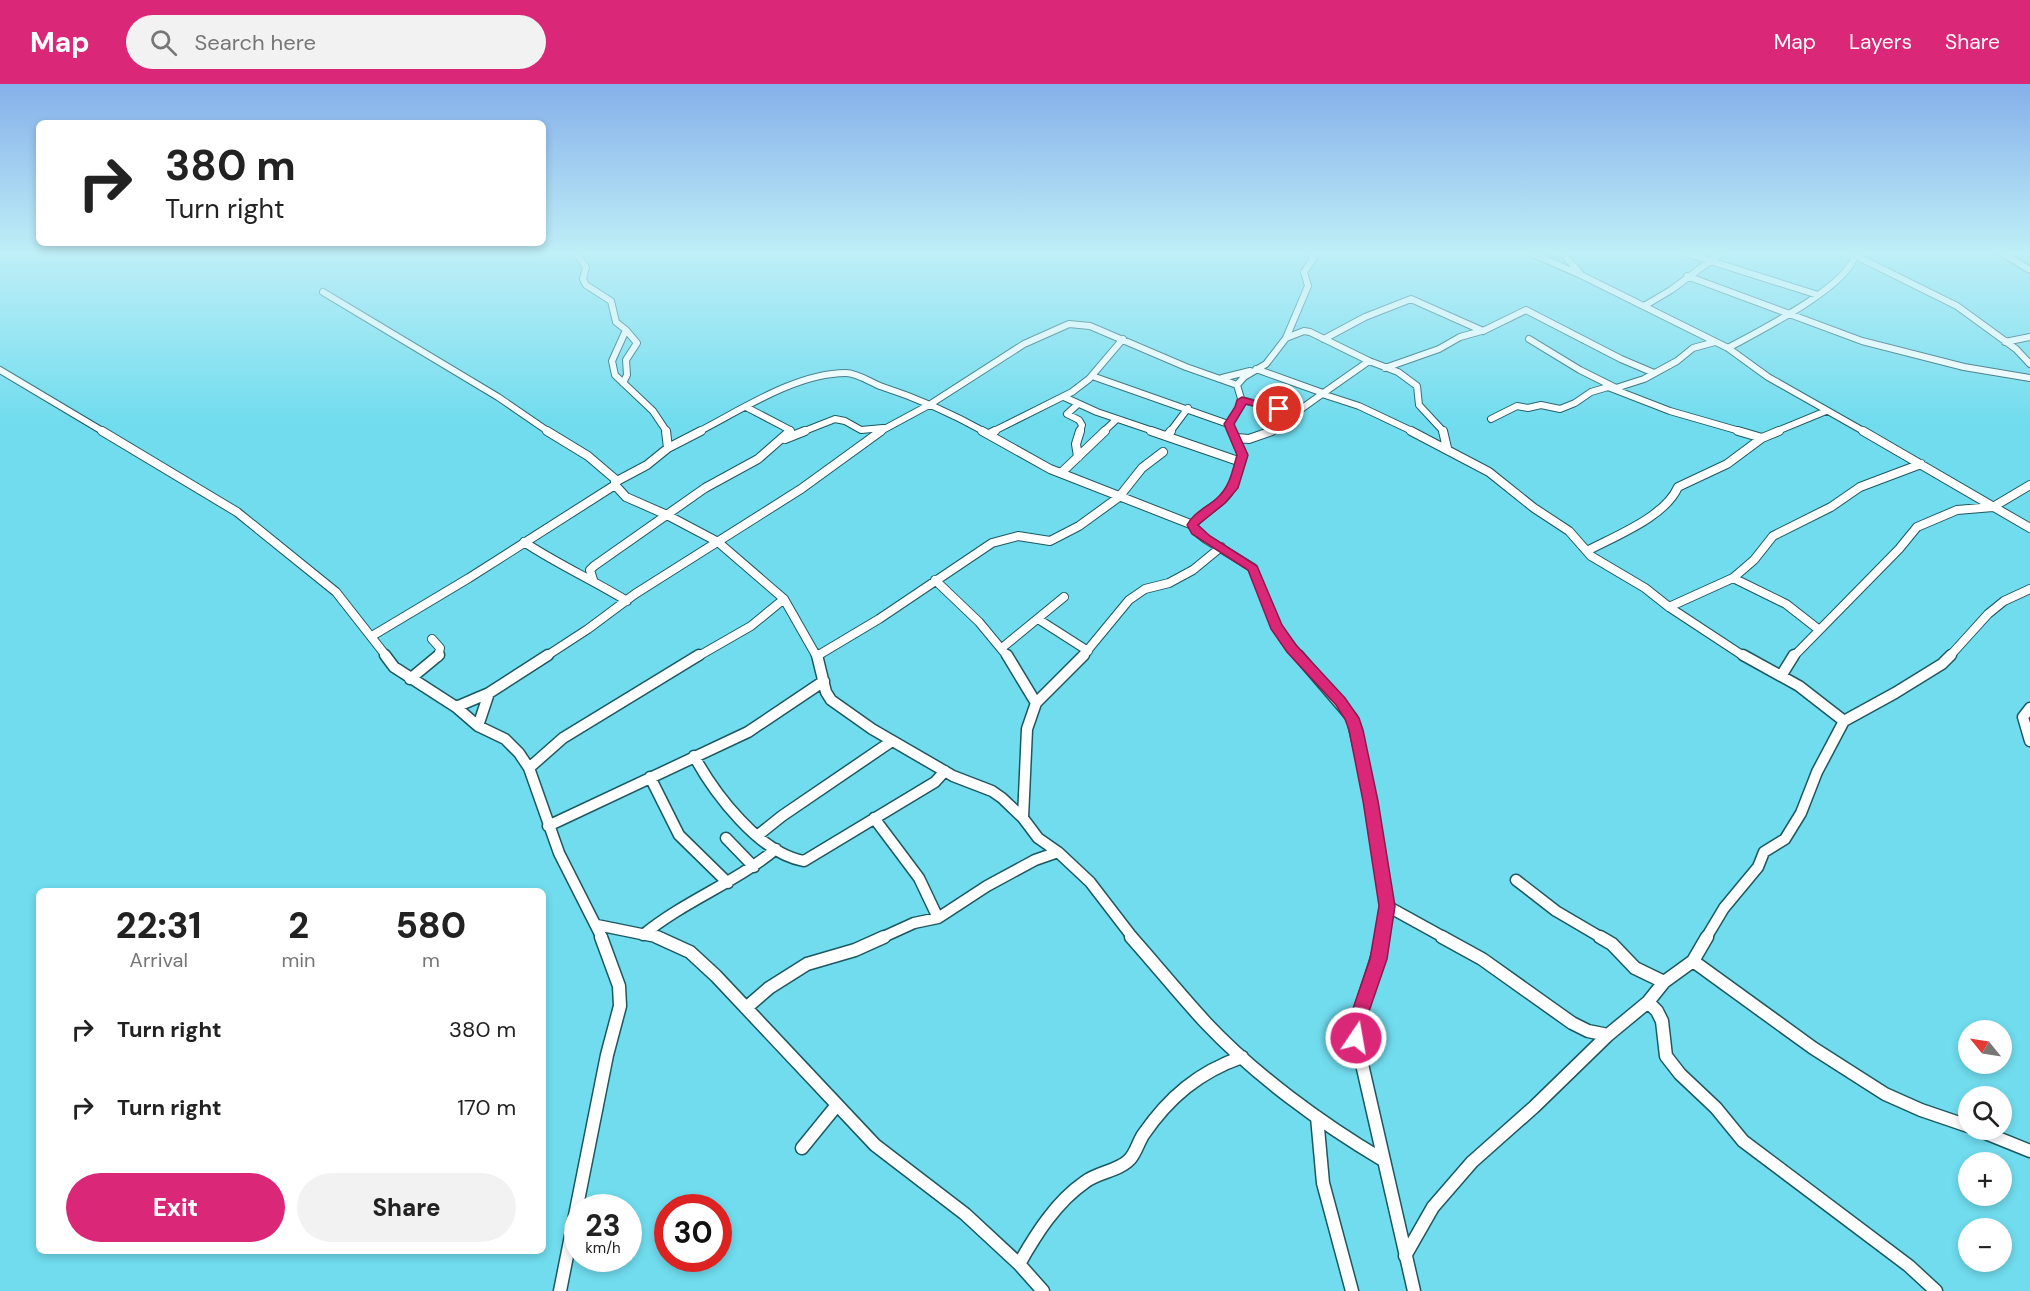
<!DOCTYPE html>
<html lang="en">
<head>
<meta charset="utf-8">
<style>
  body { margin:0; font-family:"DM Sans",sans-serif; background:#f2f2f2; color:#222; height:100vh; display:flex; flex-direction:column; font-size:22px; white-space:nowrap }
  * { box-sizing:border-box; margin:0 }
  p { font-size:20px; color:#767676 }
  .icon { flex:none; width:33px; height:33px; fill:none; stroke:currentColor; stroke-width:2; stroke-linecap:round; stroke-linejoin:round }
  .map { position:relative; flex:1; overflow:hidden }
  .side { position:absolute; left:36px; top:804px; width:510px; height:366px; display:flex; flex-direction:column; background:#fff; border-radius:9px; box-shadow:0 3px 9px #0003 }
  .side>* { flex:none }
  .top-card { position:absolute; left:36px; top:36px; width:510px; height:126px; border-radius:9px; box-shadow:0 3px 9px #0003; background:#fff; color:#222; overflow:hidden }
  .needle { width:39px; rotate:300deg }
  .buttons { position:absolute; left:1958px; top:936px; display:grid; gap:12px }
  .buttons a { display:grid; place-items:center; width:54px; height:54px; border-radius:50%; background:#fff; box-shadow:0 3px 9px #0003; font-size:30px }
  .speed { position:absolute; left:564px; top:1110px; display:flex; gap:12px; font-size:30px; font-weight:700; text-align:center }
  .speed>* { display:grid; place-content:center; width:78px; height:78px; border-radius:50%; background:#fff; box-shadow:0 3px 9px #0003; line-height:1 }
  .speed small { font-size:15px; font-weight:400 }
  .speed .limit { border:9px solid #d22; background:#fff; color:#111 }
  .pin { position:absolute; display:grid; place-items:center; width:51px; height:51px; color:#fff; margin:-26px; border:3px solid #fff; border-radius:50%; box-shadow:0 2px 6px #0007 }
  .me { position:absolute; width:66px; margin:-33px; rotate:12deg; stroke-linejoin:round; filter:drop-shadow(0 0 4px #0008) }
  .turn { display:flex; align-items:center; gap:21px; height:126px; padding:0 30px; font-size:27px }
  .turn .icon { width:78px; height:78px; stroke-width:2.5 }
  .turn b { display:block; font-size:42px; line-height:51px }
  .eta { display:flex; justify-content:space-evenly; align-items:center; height:102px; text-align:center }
  .eta b { font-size:36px; font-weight:800; line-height:42px }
  .primary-button { display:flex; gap:12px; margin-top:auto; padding:12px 30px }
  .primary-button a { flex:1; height:69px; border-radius:36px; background:#db2777; color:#fff; font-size:24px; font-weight:800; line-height:69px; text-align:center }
  .primary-button a+a { background:#f2f2f2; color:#222 }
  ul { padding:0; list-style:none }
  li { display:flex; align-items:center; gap:18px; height:78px; padding:0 30px }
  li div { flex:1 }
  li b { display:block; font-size:22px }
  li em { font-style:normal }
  header { display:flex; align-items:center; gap:36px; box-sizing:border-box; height:84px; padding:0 30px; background:#db2777; color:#fff }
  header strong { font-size:28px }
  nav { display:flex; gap:33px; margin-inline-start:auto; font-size:21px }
  .search { width:420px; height:54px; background:#f2f2f2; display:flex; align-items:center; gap:15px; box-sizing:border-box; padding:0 21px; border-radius:33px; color:#767676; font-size:22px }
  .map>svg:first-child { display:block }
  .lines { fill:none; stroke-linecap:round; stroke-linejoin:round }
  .street-far3-casing { stroke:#1d5861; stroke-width:8 }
  .street-far2-casing { stroke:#1d5861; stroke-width:10 }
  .street-far1-casing { stroke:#1d5861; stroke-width:13 }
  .street-casing { stroke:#1d5861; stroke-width:15 }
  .street-far3 { stroke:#fff; stroke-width:6 }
  .street-far2 { stroke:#fff; stroke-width:8 }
  .street-far1 { stroke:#fff; stroke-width:10 }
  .street { stroke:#fff; stroke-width:12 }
  .route { fill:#db2777; stroke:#8e194d; stroke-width:1.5 }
</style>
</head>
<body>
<header>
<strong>Map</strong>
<div class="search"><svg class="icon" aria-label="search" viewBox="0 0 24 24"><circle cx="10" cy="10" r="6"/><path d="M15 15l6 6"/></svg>Search here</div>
<nav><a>Map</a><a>Layers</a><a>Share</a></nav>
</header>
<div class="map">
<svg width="2030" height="1207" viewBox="0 0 2030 1207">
  <rect width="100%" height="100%" fill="#70dcee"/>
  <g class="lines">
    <defs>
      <path id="street-far3" d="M 576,169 L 586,183 L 583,195 L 586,201 L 611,217 L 616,238 L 626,246 L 612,277 L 615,291 L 653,327 L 667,348
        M 1531,169 L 1581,191 L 1728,264 L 1768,293 L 1865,348
        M 1562,169 L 1580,189
        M 1685,169 L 1818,211
        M 1850,169 L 1957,222 L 2016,265 L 2030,280
        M 2002,169 L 2030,186
        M 1687,192 L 1862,257 L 1964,283 L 2030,294
        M 323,208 L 498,313 L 549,348
        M 1644,222 L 1671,206 L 1721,169
        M 1286,254 L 1304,247 L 1310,248 L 1369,277 L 1398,288 L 1417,302 L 1419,321 L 1444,348
        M 1324,255 L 1365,233 L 1411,215 L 1483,247
        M 1529,255 L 1580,286 L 1616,304 L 1644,295 L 1677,277 L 1693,264 L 1715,258
        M 2005,258 L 2030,253
        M 1728,264 C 1757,248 1848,203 1855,171
        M 1385,284 L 1439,265 L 1460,253 L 1485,246 L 1526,226 L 1621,275 L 1654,289
        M 1256,285 L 1323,309
        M 0,286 L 104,348
        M 1092,292 L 1231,341
        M 1222,294 L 1250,287
        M 623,299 L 627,291 L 626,276 L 637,259 L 626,246
        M 1322,310 L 1369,277
        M 1064,313 L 1097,328 L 1156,348
        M 1242,316 L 1273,324 L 1301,322
        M 1078,320 L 1067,330 L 1079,336 L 1082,341 L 1080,348
        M 746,323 L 790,346 L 790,348
        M 1491,335 L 1517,322 L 1528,324 L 1541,321 L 1560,325 L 1575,319 L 1591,308 L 1608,303 L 1670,327 L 1743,348
        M 698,348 C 741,326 796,289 846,289 C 857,289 870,298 880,302 C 917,314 951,329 985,348
        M 802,348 L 835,335 L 845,337 L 861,346 L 883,344
        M 879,348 L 929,321 L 1024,260 L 1069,240 L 1090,242 L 1186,283 L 1237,301
        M 992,348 L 1072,308 L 1089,295 L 1123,255
        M 1103,348 L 1117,335
        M 1170,348 L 1188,324
        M 1233,348 L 1229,340 L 1242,318 L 1237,301 L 1244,293 L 1266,280 L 1286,254 L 1308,202 L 1304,188 L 1313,175 L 1310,169
        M 1269,348 L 1322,310 L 1359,322 L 1414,348
        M 1775,348 L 1826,327"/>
      <path id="street-far2" d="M 102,347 L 237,428 L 336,508 L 387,573
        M 666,347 L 668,364 L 647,381 L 617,397 L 615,401 L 626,413 L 667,431 L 718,458 L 784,515 L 817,573
        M 982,347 L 1050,385 L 1193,441
        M 1151,347 L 1241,378
        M 1232,347 L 1243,371 C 1238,386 1235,404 1223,415 C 1213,425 1200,429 1193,441 L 1196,447 L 1206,455 L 1253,484 L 1276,542 L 1300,573
        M 1411,347 L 1489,388 L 1534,424 L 1569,447 L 1591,472 L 1645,504 L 1669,523 L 1745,573
        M 1443,347 L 1447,364
        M 1738,347 L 1762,354
        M 1863,347 L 2030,444
        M 989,350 L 995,347
        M 1168,351 L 1171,347
        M 1236,354 L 1249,355 L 1272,347
        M 785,355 L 805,347
        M 668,364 L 701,347
        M 1078,373 L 1076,360 L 1080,347
        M 1061,389 L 1105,347
        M 524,458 C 557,480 593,496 627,517
        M 1587,467 C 1615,452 1665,433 1678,403 L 1727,380 L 1762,354 L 1779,347
        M 1733,494 L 1786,520 L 1818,545
        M 593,496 L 590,486 L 594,482 L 705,404 L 758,375 L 790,347
        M 935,496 L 979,538 L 1008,573
        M 1669,523 L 1733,494 L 1754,476 L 1773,452 L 1831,423 L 1860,403 L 1921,380
        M 1038,535 L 1088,567
        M 372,552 L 469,494 L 615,401 L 615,395 L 588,372 L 547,347
        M 432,555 L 440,564 L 438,573
        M 1003,563 L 1064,513
        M 817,572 L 879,535 L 992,459 L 1018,452 L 1050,457 L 1079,442 L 1119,413 L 1142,384 L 1163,368
        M 545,573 L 588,545 L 635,510 L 801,405 L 881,347
        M 697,573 L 751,542 L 784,515
        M 1082,573 L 1129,516 L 1145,505 L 1169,499 L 1193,486 L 1221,463
        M 1793,573 L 1899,465 L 1917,443 L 1957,426 L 1993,423 L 2030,401
        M 1949,573 L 1988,530 L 2004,517 L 2030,505"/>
      <path id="street-far1" d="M 385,571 L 394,583 L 456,623 L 478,642 L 505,655 L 519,669 L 529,684 L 559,769 L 602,854
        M 817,571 L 826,608 L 831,616 L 872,645 L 953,692 L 992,707 L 1002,714 L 1023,734 L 1038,754 L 1058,768 L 1090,798 L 1133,854
        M 1007,571 L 1036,619
        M 1298,571 L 1352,634 L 1371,717 L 1387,822 L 1382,854
        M 1743,571 L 1799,602 L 1844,637
        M 1781,592 L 1794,571
        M 410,595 L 439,571
        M 456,623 L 489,609 L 548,571
        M 2030,624 L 2023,633 L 2030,657
        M 478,642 L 489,609
        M 694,672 C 714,709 760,770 804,777 L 935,698 L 945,687
        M 529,684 L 563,654 L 699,571
        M 650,693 L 679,751 L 728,799
        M 874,734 L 919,794 L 938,834
        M 1023,734 L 1027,645 L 1036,619 L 1084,571
        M 548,742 L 748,648 L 824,597
        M 757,752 L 782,732 L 892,657
        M 726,754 L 754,783
        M 1516,796 L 1556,827 L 1602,854
        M 1387,822 L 1445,854
        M 597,841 L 661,854
        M 643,851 C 684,817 735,799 776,765
        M 881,854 L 914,839 L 938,834 L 987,802 L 1035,776 L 1058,768
        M 1706,854 L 1724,824 L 1758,783 L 1764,768 L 1785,755 L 1801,729 L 1817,688 L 1844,637 L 1895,609 L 1942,580 L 1951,571"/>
      <path id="street" d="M 657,853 L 690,868 L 716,892 L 875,1061 L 965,1130 L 1019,1180 L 1043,1207
        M 1131,853 C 1156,881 1180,911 1206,939 C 1255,991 1322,1040 1383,1076
        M 1382,853 C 1376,887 1358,919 1356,954 L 1414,1207
        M 1442,853 L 1482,875 L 1572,939 L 1588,947 L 1608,951
        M 1600,853 L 1612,860 L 1635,884 L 1664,898
        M 1693,877 L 1813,964 L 1885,1010 L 1921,1026 L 1968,1042
        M 1648,918 L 1657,927 L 1662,937 L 1666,972 L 1680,990 L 1716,1024 L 1743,1057 L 1909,1182 L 1936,1207
        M 746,924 L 769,904 L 807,880 L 855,866 L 884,853
        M 1317,1033 L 1323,1099 L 1352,1207
        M 1978,1046 L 2030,1067
        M 802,1064 L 837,1021
        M 1405,1172 L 1433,1123 L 1472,1078 L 1534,1023 L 1608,951 L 1648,918 L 1664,898 L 1693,877 L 1707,853
        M 1019,1180 C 1036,1150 1056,1118 1085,1098 C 1098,1088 1119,1087 1130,1075 C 1136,1068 1138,1059 1143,1051 C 1169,1013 1199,988 1242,973
        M 560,1207 L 607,971 L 620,922 L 619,902 L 601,853"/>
    </defs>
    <!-- street-far3 casing -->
    <use href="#street-far3" class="street-far3-casing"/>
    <!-- street-far2 casing -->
    <use href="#street-far2" class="street-far2-casing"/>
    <!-- street-far1 casing -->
    <use href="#street-far1" class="street-far1-casing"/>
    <!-- street casing -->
    <use href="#street" class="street-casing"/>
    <!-- street-far3 -->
    <use href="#street-far3" class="street-far3"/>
    <!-- street-far2 -->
    <use href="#street-far2" class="street-far2"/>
    <!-- street-far1 -->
    <use href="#street-far1" class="street-far1"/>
    <!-- street -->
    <use href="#street" class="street"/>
  </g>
  <!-- sky -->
  <linearGradient id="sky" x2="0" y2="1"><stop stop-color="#85b0ea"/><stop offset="0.5" stop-color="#bfeff7"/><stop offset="1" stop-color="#bfeff7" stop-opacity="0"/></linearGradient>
  <rect width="2030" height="338" fill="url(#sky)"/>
  <!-- route -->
  <path class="route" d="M 1242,313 L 1284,325 L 1279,328 L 1246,320 L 1234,340 L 1248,371 L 1238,404 L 1225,419 L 1198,441 L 1210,452 L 1257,482 L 1282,541 L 1296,561 L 1345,614 L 1359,634 L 1363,646 L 1378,717 L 1395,822 L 1387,875 L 1366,936 L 1362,960 L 1356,963 L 1349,960 L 1347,954 L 1349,936 L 1370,875 L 1379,822 L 1363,717 L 1349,646 L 1345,635 L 1336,621 L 1287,568 L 1271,545 L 1248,486 L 1192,450 L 1187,441 C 1193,429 1206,424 1216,415 C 1230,403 1232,388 1237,371 L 1224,340 L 1235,323 L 1237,316 Z"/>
</svg>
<div class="buttons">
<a><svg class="needle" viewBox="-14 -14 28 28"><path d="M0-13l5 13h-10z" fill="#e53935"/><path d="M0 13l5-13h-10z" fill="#767676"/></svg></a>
<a><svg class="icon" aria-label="search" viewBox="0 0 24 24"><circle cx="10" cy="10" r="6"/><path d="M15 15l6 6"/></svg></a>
<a>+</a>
<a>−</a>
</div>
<div class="speed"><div>23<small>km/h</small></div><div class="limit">30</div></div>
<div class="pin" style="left:1279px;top:325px;background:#d93025"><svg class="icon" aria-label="arrive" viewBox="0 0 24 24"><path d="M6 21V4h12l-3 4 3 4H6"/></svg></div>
<svg class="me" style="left:1356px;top:954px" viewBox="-20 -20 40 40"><circle r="17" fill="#db2777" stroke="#fff" stroke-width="3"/><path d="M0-11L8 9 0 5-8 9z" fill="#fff"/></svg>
<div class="top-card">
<div class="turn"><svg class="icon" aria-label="right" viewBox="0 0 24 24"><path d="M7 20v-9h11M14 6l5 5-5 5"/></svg><div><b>380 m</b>Turn right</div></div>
</div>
<section class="side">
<div class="eta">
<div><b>22:31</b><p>Arrival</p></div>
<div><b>2</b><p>min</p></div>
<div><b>580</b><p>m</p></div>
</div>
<ul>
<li><svg class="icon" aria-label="right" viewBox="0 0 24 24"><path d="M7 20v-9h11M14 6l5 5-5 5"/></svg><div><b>Turn right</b></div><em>380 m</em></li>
<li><svg class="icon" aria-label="right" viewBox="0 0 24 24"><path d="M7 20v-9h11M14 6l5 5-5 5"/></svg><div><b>Turn right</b></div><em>170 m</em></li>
</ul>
<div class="primary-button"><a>Exit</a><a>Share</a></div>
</section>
</div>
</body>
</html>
